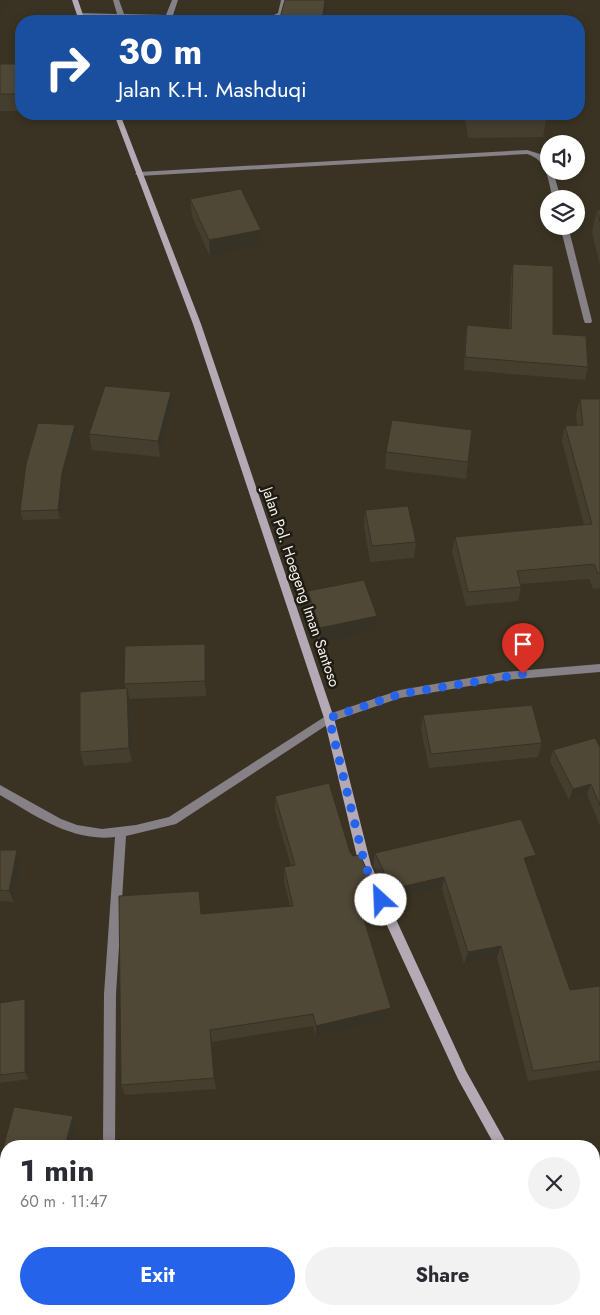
<!DOCTYPE html>
<html lang="en">
<head>
<meta charset="utf-8">
<style>
  body { margin:0; font-family:Jost,sans-serif; background:#f2f2f3; color:#2b2b33; height:100vh; display:flex; flex-direction:column; font-size:19px; white-space:nowrap }
  * { box-sizing:border-box; margin:0 }
  p { font-size:16px; color:#7c7c81 }
  .icon { flex:none; width:28px; height:28px; fill:none; stroke:currentColor; stroke-width:2; stroke-linecap:round; stroke-linejoin:round }
  .map { position:relative; flex:1; overflow:hidden }
  .sheet { position:absolute; left:0px; top:1140px; width:600px; height:175px; display:flex; flex-direction:column; background:#fff; border-radius:20px 20px 0 0; box-shadow:0 2px 8px #0003 }
  .sheet>* { flex:none }
  .top-card { position:absolute; left:15px; top:15px; width:570px; height:105px; border-radius:20px; box-shadow:0 2px 8px #0003; background:#1a4fa0; color:#fff; overflow:hidden }
  .buttons { position:absolute; left:540px; top:135px; display:grid; gap:10px }
  .buttons a { display:grid; place-items:center; width:45px; height:45px; border-radius:50%; background:#fff; box-shadow:0 2px 8px #0003; font-size:25px }
  .pin { position:absolute; display:grid; place-items:center; width:42px; height:42px; color:#fff; margin:-51px -21px; border-radius:50% 50% 50% 0; rotate:-45deg; box-shadow:0 0 5px #0007 }
  .pin .icon { rotate:45deg }
  .me { position:absolute; width:55px; margin:-28px; rotate:335deg; stroke-linejoin:round; filter:drop-shadow(0 0 4px #0008) }
  .turn { display:flex; align-items:center; gap:18px; height:105px; padding:0 20px; font-size:22px }
  .turn .icon { width:65px; height:65px; stroke-width:2.5 }
  .turn b { display:block; font-size:35px; line-height:42px }
  .round { display:grid; place-items:center; flex:none; width:52px; height:52px; border-radius:26px; background:#f2f2f3 }
  .head { display:flex; align-items:center; justify-content:space-between; height:85px; padding:0 20px }
  h1 { font-size:30px; font-weight:700; line-height:38px }
  .action { display:flex; gap:10px; margin-top:auto; padding:10px 20px }
  .action a { flex:1; height:58px; border-radius:30px; background:#2563eb; color:#fff; font-size:20px; font-weight:700; line-height:58px; text-align:center }
  .action a+a { background:#f2f2f3; color:#2b2b33 }
  .map>svg:first-child { display:block }
  .lines { fill:none; stroke-linecap:round; stroke-linejoin:round }
  .lane { fill:#868087; fill-rule:evenodd }
  .street { fill:#868087; fill-rule:evenodd }
  .secondary { fill:#b4aab5; fill-rule:evenodd }
  .wall { fill:#443e2f }
  .shaded-wall { fill:#373226 }
  .building { fill:#4f4837; stroke:#373226 }
  .route { stroke:#2563eb; stroke-width:9; stroke-dasharray:0 16.2 }
  .labels { text-anchor:middle; dominant-baseline:central; stroke-width:5; stroke-linejoin:round; paint-order:stroke }
  .street-label { font-size:15px; fill:#f7f3e9; stroke:#1e1b14 }
</style>
</head>
<body>
<div class="map">
<svg width="600" height="1315" viewBox="0 0 600 1315">
  <rect width="100%" height="100%" fill="#3a3323"/>
  <g class="lines">
    <!-- lane -->
    <path class="lane" d="M 113,0 L 119,0 L 124,14 L 166,15 L 172,0 L 178,0 L 173,15 L 270,17 L 278,13 L 281,0 L 287,0 L 283,15 L 271,21 L 80,17 L 77,15 L 80,13 L 117,14 Z"/>
    <!-- street -->
    <path class="street" d="M 527,150 L 540,154 L 549,162 L 549,171 L 553,171 L 561,199 L 553,199 C 548,181 548,160 527,154 L 139,176 L 135,174 L 139,172 Z
      M 560,226 L 568,226 L 592,321 L 591,323 L 585,323 L 584,321 Z
      M 600,664 L 600,672 L 504,680 L 400,698 L 333,721 L 176,824 L 126,836 L 116,994 L 115,1146 L 103,1146 L 104,994 L 115,837 C 72,842 36,816 0,795 L 0,785 L 61,819 L 77,825 L 102,829 L 136,825 L 169,817 L 329,714 L 400,690 L 504,672 Z
      M 101,1309 L 115,1309 L 115,1315 L 101,1315 Z"/>
    <!-- secondary -->
    <path class="secondary" d="M 72,0 L 78,0 L 85,21 L 79,21 Z
      M 114,114 L 120,114 L 201,324 L 334,718 L 371,865 L 466,1071 L 508,1146 L 495,1146 L 458,1079 L 359,865 L 324,718 L 193,324 Z
      M 594,1302 L 598,1304 L 600,1308 L 600,1315 L 589,1315 L 586,1309 L 594,1309 Z"/>
  </g>
  <!-- wall -->
  <path class="wall" d="M 0,64 L 21,64 L 21,111 L 0,111 Z
    M 464,114 L 547,114 L 543,137 L 468,138 Z
    M 190,199 L 262,247 L 210,257 L 192,216 Z
    M 597,210 L 600,210 L 600,265 L 592,232 Z
    M 513,264 L 553,334 L 588,367 L 585,380 L 464,370 L 465,338 L 467,325 L 509,329 L 511,277 Z
    M 580,399 L 600,399 L 600,588 L 593,589 L 589,579 L 520,584 L 521,587 L 518,601 L 466,606 L 452,551 L 455,537 L 584,525 L 562,441 L 565,426 L 577,425 L 576,414 Z
    M 173,409 L 160,457 L 92,450 L 89,434 Z
    M 77,434 L 64,481 L 60,519 L 23,520 L 20,511 Z
    M 386,452 L 468,462 L 466,479 L 385,469 Z
    M 365,510 L 416,542 L 414,558 L 370,562 L 364,526 Z
    M 308,591 L 376,631 L 320,643 L 308,607 Z
    M 206,659 L 206,696 L 129,699 L 130,702 L 132,762 L 84,766 L 80,752 L 125,688 L 124,684 Z
    M 423,715 L 542,743 L 538,757 L 429,768 L 421,730 Z
    M 600,747 L 600,826 L 587,794 L 569,800 L 550,761 L 553,750 Z
    M 275,796 L 350,852 L 375,905 L 367,907 L 368,912 L 367,925 L 366,925 L 389,1020 L 316,1037 L 313,1026 L 212,1042 L 216,1089 L 125,1095 L 121,1085 L 201,905 L 202,914 L 290,906 L 284,882 L 284,867 L 291,866 L 275,811 Z
    M 0,850 L 17,850 L 22,862 L 14,902 L 0,901 Z
    M 375,853 L 536,855 L 532,868 L 527,869 L 570,990 L 600,986 L 600,1070 L 528,1081 L 497,957 L 464,964 L 442,889 L 390,901 L 373,866 Z
    M 25,999 L 29,1007 L 29,1079 L 0,1083 L 0,1003 Z
    M 14,1107 L 73,1116 L 77,1124 L 71,1146 L 6,1146 L 6,1266 L 0,1266 L 0,1210 L 4,1177 L 3,1177 L 0,1174 L 0,1159 Z"/>
  <!-- shaded-wall -->
  <path class="shaded-wall" d="M 0,0 L 8,0 L 8,1 L 0,14 Z
    M 325,0 L 328,0 L 324,21 L 322,21 Z
    M 261,230 L 262,247 L 210,257 L 209,240 Z
    M 171,392 L 173,409 L 160,457 L 158,441 Z
    M 75,425 L 77,434 L 64,481 L 60,519 L 58,510 L 62,473 Z
    M 377,616 L 376,631 L 320,643 L 320,628 Z
    M 205,644 L 206,659 L 206,696 L 205,681 Z
    M 127,688 L 130,702 L 132,762 L 129,748 Z
    M 591,784 L 587,794 L 569,800 L 573,789 Z
    M 17,850 L 22,862 L 14,902 L 9,891 Z
    M 536,855 L 532,868 L 519,871 L 524,858 Z
    M 444,877 L 442,889 L 390,901 L 392,889 Z
    M 199,891 L 201,905 L 203,928 L 201,914 Z
    M 377,891 L 375,905 L 362,908 L 363,894 Z
    M 368,912 L 367,925 L 361,927 L 362,913 Z
    M 501,946 L 497,957 L 464,964 L 468,952 Z
    M 25,999 L 29,1007 L 29,1079 L 25,1072 Z
    M 391,1008 L 389,1020 L 316,1037 L 316,1026 Z
    M 210,1030 L 212,1042 L 216,1089 L 214,1078 Z
    M 73,1116 L 77,1124 L 71,1146 L 65,1146 Z"/>
  <!-- building -->
  <path class="building" d="M 285,0 L 325,0 L 322,21 L 279,21 Z
    M 0,64 L 21,64 L 21,94 L 0,94 Z
    M 471,114 L 547,114 L 471,116 Z
    M 241,189 L 261,230 L 209,240 L 190,199 Z
    M 597,210 L 600,210 L 600,222 Z
    M 513,264 L 553,266 L 553,334 L 586,336 L 588,367 L 465,357 L 467,325 L 511,329 Z
    M 105,386 L 171,392 L 158,441 L 89,434 Z
    M 580,399 L 600,399 L 600,574 L 598,574 L 594,564 L 517,571 L 521,587 L 468,592 L 455,537 L 592,524 L 565,426 L 583,425 Z
    M 392,420 L 472,430 L 468,462 L 386,452 Z
    M 38,423 L 75,425 L 62,473 L 58,510 L 20,511 L 26,464 Z
    M 408,506 L 416,542 L 372,546 L 365,510 Z
    M 364,580 L 377,616 L 320,628 L 308,591 Z
    M 205,644 L 205,681 L 124,684 L 125,646 Z
    M 127,688 L 129,748 L 80,752 L 80,692 Z
    M 532,705 L 542,743 L 431,754 L 423,715 Z
    M 595,738 L 600,747 L 600,806 L 591,784 L 573,789 L 553,750 Z
    M 329,783 L 350,852 L 353,856 L 360,855 L 377,891 L 363,894 L 368,912 L 362,913 L 391,1008 L 316,1026 L 313,1014 L 210,1030 L 214,1078 L 121,1085 L 119,896 L 199,891 L 201,914 L 293,906 L 284,867 L 295,865 L 275,796 Z
    M 521,819 L 536,855 L 524,858 L 570,990 L 600,986 L 600,1061 L 533,1071 L 501,946 L 468,952 L 444,877 L 392,889 L 375,853 Z
    M 0,850 L 17,850 L 9,891 L 0,890 Z
    M 25,999 L 25,1072 L 0,1075 L 0,1003 Z
    M 14,1107 L 73,1116 L 65,1146 L 6,1146 L 6,1261 L 0,1261 L 0,1210 L 5,1172 L 0,1171 L 0,1159 Z
    M 127,1309 L 235,1309 L 235,1315 L 127,1315 Z"/>
  <g class="lines">
    <!-- route -->
    <path class="route" d="M 381,900 L 365,865 L 329,718 L 400,694 L 523,674"/>
  </g>
  <g class="labels">
    <!-- street labels -->
    <g class="street-label">
      <text transform="translate(301 587) rotate(71)">Jalan Pol. Hoegeng Iman Santoso</text>
    </g>
  </g>
</svg>
<div class="buttons">
<a><svg class="icon" aria-label="sound" viewBox="0 0 24 24"><path d="M4 9h4l5-4v14l-5-4H4zM17 9q2 3 0 6"/></svg></a>
<a><svg class="icon" aria-label="layers" viewBox="0 0 24 24"><path d="M12 4l9 5-9 5-9-5zM3 14l9 5 9-5"/></svg></a>
</div>
<div class="pin" style="left:523px;top:674px;background:#d93025"><svg class="icon" aria-label="arrive" viewBox="0 0 24 24"><path d="M6 21V4h12l-3 4 3 4H6"/></svg></div>
<svg class="me" style="left:381px;top:900px" viewBox="-20 -20 40 40"><circle r="19" fill="#fff"/><path d="M0-13L10 11 0 6-10 11z" fill="#2563eb"/></svg>
<div class="top-card">
<div class="turn"><svg class="icon" aria-label="right" viewBox="0 0 24 24"><path d="M7 20v-9h11M14 6l5 5-5 5"/></svg><div><b>30 m</b>Jalan K.H. Mashduqi</div></div>
</div>
<section class="sheet">
<div class="head"><div><h1>1 min</h1><p>60 m · 11:47</p></div><a class="round"><svg class="icon" aria-label="close" viewBox="0 0 24 24"><path d="M6 6l12 12M18 6L6 18"/></svg></a></div>
<div class="action"><a>Exit</a><a>Share</a></div>
</section>
</div>
</body>
</html>
